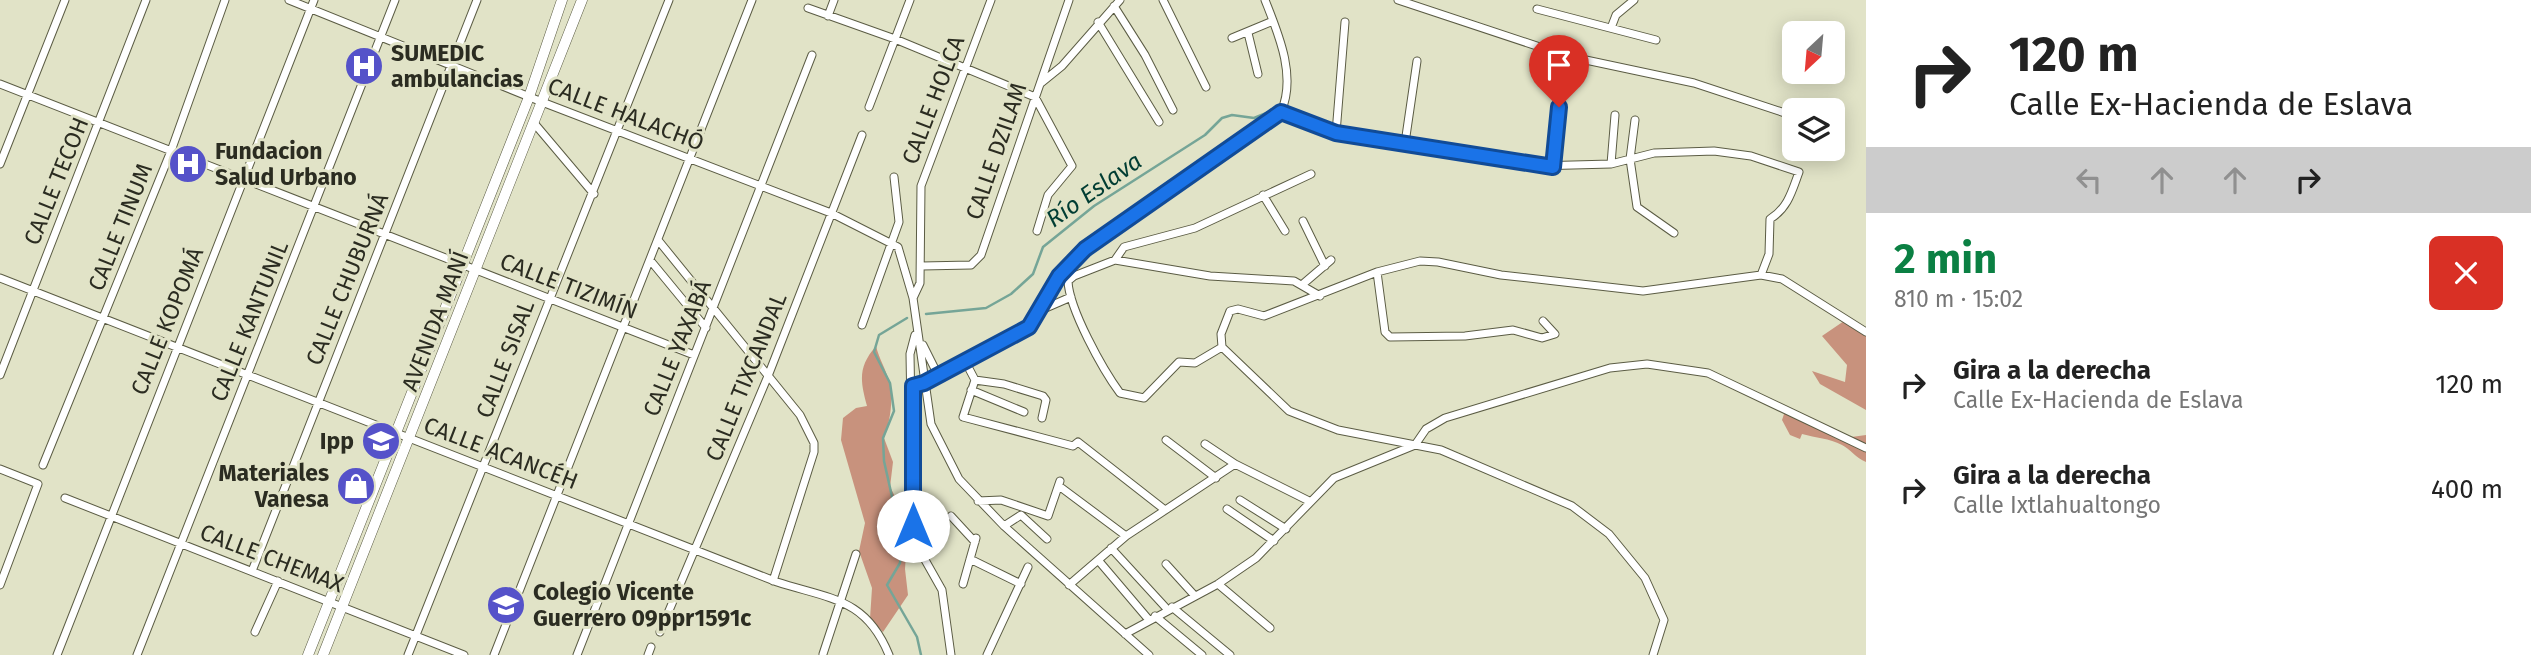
<!DOCTYPE html>
<html lang="es">
<head>
<meta charset="utf-8">
<style>
  body { margin:0; font-family:"Fira Sans",sans-serif; background:#f2f2f2; color:#222; height:100vh; display:flex; flex-direction:column; font-size:26px; white-space:nowrap }
  * { box-sizing:border-box; margin:0 }
  p { font-size:23px; color:#767676 }
  .icon { flex:none; width:38px; height:38px; fill:none; stroke:currentColor; stroke-width:2; stroke-linecap:round; stroke-linejoin:round }
  .map { position:relative; flex:1; overflow:hidden }
  .drawer { display:flex; flex-direction:column; background:#fff; width:665px }
  .drawer>* { flex:none }
  .guide { background:#fff; color:#222; overflow:hidden }
  .needle { width:46px; rotate:206deg }
  .buttons { position:absolute; left:1782px; top:21px; display:grid; gap:14px }
  .buttons a { display:grid; place-items:center; width:63px; height:63px; border-radius:10px; background:#fff; box-shadow:0 4px 18px #0003; font-size:35px }
  .pin { position:absolute; display:grid; place-items:center; width:60px; height:60px; color:#fff; margin:-72px -30px; border-radius:50% 50% 50% 0; rotate:-45deg; box-shadow:0 0 7px #0007 }
  .pin .icon { rotate:45deg }
  .me { position:absolute; width:77px; margin:-38px; rotate:0deg; stroke-linejoin:round; filter:drop-shadow(0 0 5px #0008) }
  .turn { display:flex; align-items:center; gap:24px; height:147px; padding:0 28px; font-size:32px }
  .turn .icon { width:91px; height:91px; stroke-width:2.5 }
  .turn b { display:block; font-size:49px; line-height:60px }
  .lanes { display:flex; align-items:center; height:66px; padding:0 28px; background:#0003; justify-content:center; gap:35px; direction:ltr }
  .lanes .off { opacity:.35 }
  .round { display:grid; place-items:center; flex:none; width:74px; height:74px; border-radius:10px; background:#f2f2f2 }
  .overview { display:flex; align-items:center; justify-content:space-between; height:119px; padding:0 28px }
  h1 { font-size:42px; font-weight:700; line-height:52px; color:#0b8043 }
  ul { padding:0; list-style:none }
  li { display:flex; align-items:center; gap:21px; height:105px; padding:0 28px }
  li div { flex:1 }
  li b { display:block; font-size:26px }
  li em { font-style:normal }
  main { display:flex; flex:1; min-height:0 }
  .map>svg:first-child { display:block }
  .forest { fill:#c8927d }
  .lines { fill:none; stroke-linecap:round; stroke-linejoin:round }
  .stream { stroke:#75a597; stroke-width:2.5 }
  .street-casing { stroke:#5b5c44; stroke-width:9 }
  .secondary-casing { stroke:#5b5c44; stroke-width:11 }
  .street { stroke:#fff; stroke-width:7 }
  .secondary { stroke:#fff; stroke-width:10 }
  .route-casing { stroke:#114b97; stroke-width:18 }
  .route { stroke:#1a73e8; stroke-width:12 }
  .labels { text-anchor:middle; dominant-baseline:central; stroke-width:6; stroke-linejoin:round; paint-order:stroke }
  .poi-label { font-size:23px; font-weight:bold; fill:#2b2c21; stroke:#e1e3c7; text-anchor:start }
  .street-label { font-size:23px; fill:#2b2c21; stroke:#e1e3c7 }
  .water-label { font-size:24px; font-style:italic; fill:#003d33; stroke:#e1e3c7 }
</style>
</head>
<body>
<main>
<div class="map">
<svg width="1866" height="655" viewBox="0 0 1866 655">
  <rect width="100%" height="100%" fill="#e1e3c7"/>
  <!-- forest -->
  <path class="forest" d="M 1844,321 L 1866,329 L 1866,410 L 1820,384 L 1812,371 L 1845,382 L 1847,365 L 1822,336 Z
    M 876,346 C 879,359 886,369 889,382 C 894,399 890,422 884,438 L 893,462 L 890,487 L 908,521 L 905,569 L 908,595 L 883,632 L 870,619 L 872,588 L 859,551 L 865,523 L 841,440 L 843,418 L 856,408 L 867,406 C 860,380 858,367 876,346 Z
    M 1790,413 L 1837,439 L 1866,435 L 1866,462 C 1856,458 1850,449 1842,445 C 1829,438 1816,438 1802,434 L 1800,439 L 1790,435 L 1782,420 L 1784,414 Z"/>
  <g class="lines">
    <!-- stream -->
    <path class="stream" d="M 926,314 L 986,308 L 1011,294 L 1033,274 L 1043,247 L 1094,206 L 1205,135 L 1222,118 L 1232,115 L 1254,118 L 1278,108
      M 907,318 L 879,335 L 874,352 L 890,383 L 894,411 L 883,438 L 884,461 L 902,541 L 900,563 L 887,585 L 917,637 L 921,655"/>
    <defs>
      <path id="street" d="M 289,0 L 542,102 L 831,213 L 898,247 L 913,298 L 931,424 L 959,479 L 1004,526 L 1149,655
        M 1163,0 L 1206,87
        M 1398,0 L 1567,56 L 1694,83 L 1794,116
        M 1114,6 L 1145,55 L 1173,110
        M 808,8 L 895,39 L 1035,97 L 1072,166 L 1048,195 L 1037,231
        M 1537,9 L 1656,40
        M 828,16 L 834,0
        M 1098,22 L 1159,122
        M 1611,28 L 1616,15 L 1634,0
        M 1248,33 L 1258,74
        M 1232,38 L 1273,21
        M 1041,83 L 1062,66 L 1120,0
        M 0,84 L 694,355
        M 869,107 L 910,0
        M 1281,112 L 1336,133 L 1445,148 L 1535,166 L 1611,164 L 1654,153 L 1714,151 L 1751,156 L 1799,172 C 1792,191 1788,208 1770,219 L 1769,254 L 1761,275
        M 1635,120 L 1630,159 L 1637,207 L 1674,233
        M 534,123 L 594,194
        M 1336,133 L 1345,22
        M 1405,143 L 1417,61
        M 0,164 L 65,0
        M 1611,164 L 1615,115
        M 1553,167 L 1559,107
        M 1263,195 L 1285,231
        M 1303,221 L 1325,266
        M 658,240 L 800,415 L 814,443 L 814,452 L 773,581
        M 650,260 L 706,328
        M 1115,260 L 1124,247 L 1195,228 L 1311,174
        M 922,266 L 971,265 L 981,255 L 1069,0
        M 1377,272 L 1420,261 L 1438,262 L 1501,275 L 1643,291 L 1761,275 L 1782,279 L 1866,332
        M 0,278 L 777,582 C 830,599 866,598 889,655
        M 1303,284 L 1331,260
        M 913,298 L 920,283 L 921,186 L 991,0
        M 1041,310 L 1071,297
        M 1543,321 L 1555,334 L 1542,338 L 1513,330 L 1465,336 L 1390,337 L 1385,332 L 1377,272 L 1264,316 L 1238,309 L 1230,311 L 1221,334 L 1222,347 L 1289,411 L 1338,430 L 1441,450 L 1572,506 L 1609,534 L 1645,578 L 1664,620 L 1653,655
        M 862,325 L 899,222 L 894,177
        M 915,335 L 910,354 L 913,526 L 920,551 L 942,590 L 951,655
        M 923,345 L 938,375
        M 1222,347 L 1195,363 L 1179,362 L 1144,398 L 1120,393 C 1103,370 1069,309 1068,281 L 1074,276 L 1115,260 L 1210,276 L 1294,281 L 1320,296
        M 965,361 L 975,380 L 963,417 L 1073,446 L 1078,442 L 1165,510
        M 0,375 L 146,0
        M 975,380 L 1004,384 L 1043,396 L 1046,400 L 1042,418
        M 913,386 L 924,383 L 1029,327 L 1059,276 L 1085,249 L 1281,112 C 1297,76 1278,33 1265,0
        M 971,390 L 1024,412
        M 1166,440 L 1216,478
        M 1205,444 L 1235,464 L 1309,501
        M 43,465 L 171,151 L 225,0
        M 0,469 L 38,484 L 0,585
        M 1059,486 L 1126,536
        M 65,498 L 464,655
        M 1240,500 L 1286,529
        M 978,501 L 1001,500 L 1048,516 L 1060,481
        M 1227,509 L 1274,541
        M 951,516 L 975,542
        M 1004,526 L 1021,515 L 1047,539
        M 1111,548 L 1167,609
        M 970,559 L 1021,584
        M 1098,560 L 1149,620
        M 1166,564 L 1195,596
        M 252,571 L 477,0
        M 963,584 L 976,538
        M 1218,584 L 1270,628
        M 1069,585 L 1126,536 L 1235,464
        M 1172,607 L 1230,655
        M 1155,616 L 1202,655
        M 255,632 L 278,581
        M 660,632 L 768,376 L 862,135
        M 1125,634 L 1218,584 L 1256,558 L 1334,478 L 1415,445 L 1426,429 L 1445,418 L 1610,368 L 1647,364 L 1708,373 L 1866,448
        M 823,654 L 856,554
        M 57,655 L 314,0
        M 137,655 L 395,0
        M 408,655 L 669,0
        M 494,655 L 752,0
        M 577,655 L 812,55
        M 648,655 L 651,647
        M 987,655 L 1028,567"/>
      <path id="secondary" d="M 308,655 L 529,97 L 562,0
        M 323,655 L 582,0"/>
    </defs>
    <!-- street casing -->
    <use href="#street" class="street-casing"/>
    <!-- secondary casing -->
    <use href="#secondary" class="secondary-casing"/>
    <!-- street -->
    <use href="#street" class="street"/>
    <!-- secondary -->
    <use href="#secondary" class="secondary"/>
  </g>
  <g class="lines">
    <defs>
      <path id="route" d="M 913,526 L 913,386 L 924,383 L 1029,327 L 1059,276 L 1085,249 L 1281,112 L 1336,133 L 1553,167 L 1559,107"/>
    </defs>
    <!-- route casing -->
    <use href="#route" class="route-casing"/>
    <!-- route -->
    <use href="#route" class="route"/>
  </g>
  <!-- icons -->
  <defs>
    <symbol id="hospital-disc" viewBox="-11 -11 22 22"><circle r="9.5" fill="#5552c9" stroke="#e1e3c7"/><path d="M-5-5h3v3.5h4V-5h3V5h-3V1.5h-4V5h-3Z" fill="#fff"/></symbol>
    <symbol id="school-disc" viewBox="-11 -11 22 22"><circle r="9.5" fill="#5552c9" stroke="#e1e3c7"/><path d="M0-5L7-2L0 1L-7-2ZM-4 1L0 2.5L4 1V4Q0 6-4 4Z" fill="#fff"/></symbol>
    <symbol id="shop-disc" viewBox="-11 -11 22 22"><circle r="9.5" fill="#5552c9" stroke="#e1e3c7"/><path d="M-5-2.5h2.3a2.7 3.5 0 0 1 5.4 0H5L5.5 6h-11ZM-1.5-2.5h3a1.5 2.3 0 0 0-3 0Z" fill="#fff"/></symbol>
  </defs>
  <g fill-rule="evenodd">
    <use href="#hospital-disc" x="342" y="44" width="44" height="44"/>
    <use href="#hospital-disc" x="166" y="142" width="44" height="44"/>
    <use href="#school-disc" x="359" y="419" width="44" height="44"/>
    <use href="#shop-disc" x="334" y="464" width="44" height="44"/>
    <use href="#school-disc" x="484" y="583" width="44" height="44"/>
  </g>
  <g class="labels">
    <!-- poi labels -->
    <g class="poi-label">
      <text x="391" y="53">SUMEDIC<tspan x="391" dy="26">ambulancias</tspan></text>
      <text x="215" y="151">Fundacion<tspan x="215" dy="26">Salud Urbano</tspan></text>
      <text x="354" y="441" text-anchor="end">Ipp</text>
      <text x="329" y="473" text-anchor="end">Materiales<tspan x="329" dy="26">Vanesa</tspan></text>
      <text x="533" y="592">Colegio Vicente<tspan x="533" dy="26">Guerrero 09ppr1591c</tspan></text>
    </g>
    <!-- street labels -->
    <g class="street-label">
      <text transform="translate(933 100) rotate(-69)">CALLE HOLCA</text>
      <text transform="translate(626 114) rotate(21)">CALLE HALACHÓ</text>
      <text transform="translate(996 151) rotate(-71)">CALLE DZILAM</text>
      <text transform="translate(56 181) rotate(-68)">CALLE TECOH</text>
      <text transform="translate(120 227) rotate(-68)">CALLE TINUM</text>
      <text transform="translate(347 279) rotate(-68)">CALLE CHUBURNÁ</text>
      <text transform="translate(569 286) rotate(21)">CALLE TIZIMÍN</text>
      <text transform="translate(167 321) rotate(-68)">CALLE KOPOMÁ</text>
      <text transform="translate(249 321) rotate(-68)">CALLE KANTUNIL</text>
      <text transform="translate(435 321) rotate(-69)">AVENIDA MANÍ</text>
      <text transform="translate(677 348) rotate(-68)">CALLE YAXABÁ</text>
      <text transform="translate(505 359) rotate(-69)">CALLE SISAL</text>
      <text transform="translate(746 377) rotate(-68)">CALLE TIXCANDAL</text>
      <text transform="translate(501 453) rotate(21)">CALLE ACANCÉH</text>
      <text transform="translate(272 558) rotate(21)">CALLE CHEMAX</text>
    </g>
    <!-- water labels -->
    <g class="water-label">
      <text transform="translate(1094 190) rotate(-35)">Río Eslava</text>
    </g>
  </g>
</svg>
<div class="buttons">
<a><svg class="needle" viewBox="-14 -14 28 28"><path d="M0-13l5 13h-10z" fill="#e53935"/><path d="M0 13l5-13h-10z" fill="#767676"/></svg></a>
<a><svg class="icon" aria-label="layers" viewBox="0 0 24 24"><path d="M12 4l9 5-9 5-9-5zM3 14l9 5 9-5"/></svg></a>
</div>
<div class="pin" style="left:1559px;top:107px;background:#d93025"><svg class="icon" aria-label="arrive" viewBox="0 0 24 24"><path d="M6 21V4h12l-3 4 3 4H6"/></svg></div>
<svg class="me" style="left:913px;top:526px" viewBox="-20 -20 40 40"><circle r="19" fill="#fff"/><path d="M0-13L10 11 0 6-10 11z" fill="#1a73e8"/></svg>
</div>
<section class="drawer">
<div class="guide">
<div class="turn"><svg class="icon" aria-label="right" viewBox="0 0 24 24"><path d="M7 20v-9h11M14 6l5 5-5 5"/></svg><div><b>120 m</b>Calle Ex-Hacienda de Eslava</div></div>
<div class="lanes"><svg class="icon off" aria-label="left" viewBox="0 0 24 24"><path d="M17 20v-9H6M10 6l-5 5 5 5"/></svg><svg class="icon off" aria-label="ahead" viewBox="0 0 24 24"><path d="M12 20V5M6 11l6-6 6 6"/></svg><svg class="icon off" aria-label="ahead" viewBox="0 0 24 24"><path d="M12 20V5M6 11l6-6 6 6"/></svg><svg class="icon" aria-label="right" viewBox="0 0 24 24"><path d="M7 20v-9h11M14 6l5 5-5 5"/></svg></div>
</div>
<div class="overview"><div><h1>2 min</h1><p>810 m · 15:02</p></div><a class="round" style="background:#d93025;color:#fff"><svg class="icon" aria-label="close" viewBox="0 0 24 24"><path d="M6 6l12 12M18 6L6 18"/></svg></a></div>
<ul>
<li><svg class="icon" aria-label="right" viewBox="0 0 24 24"><path d="M7 20v-9h11M14 6l5 5-5 5"/></svg><div><b>Gira a la derecha</b><p>Calle Ex-Hacienda de Eslava</p></div><em>120 m</em></li>
<li><svg class="icon" aria-label="right" viewBox="0 0 24 24"><path d="M7 20v-9h11M14 6l5 5-5 5"/></svg><div><b>Gira a la derecha</b><p>Calle Ixtlahualtongo</p></div><em>400 m</em></li>
</ul>
</section>
</main>
</body>
</html>
